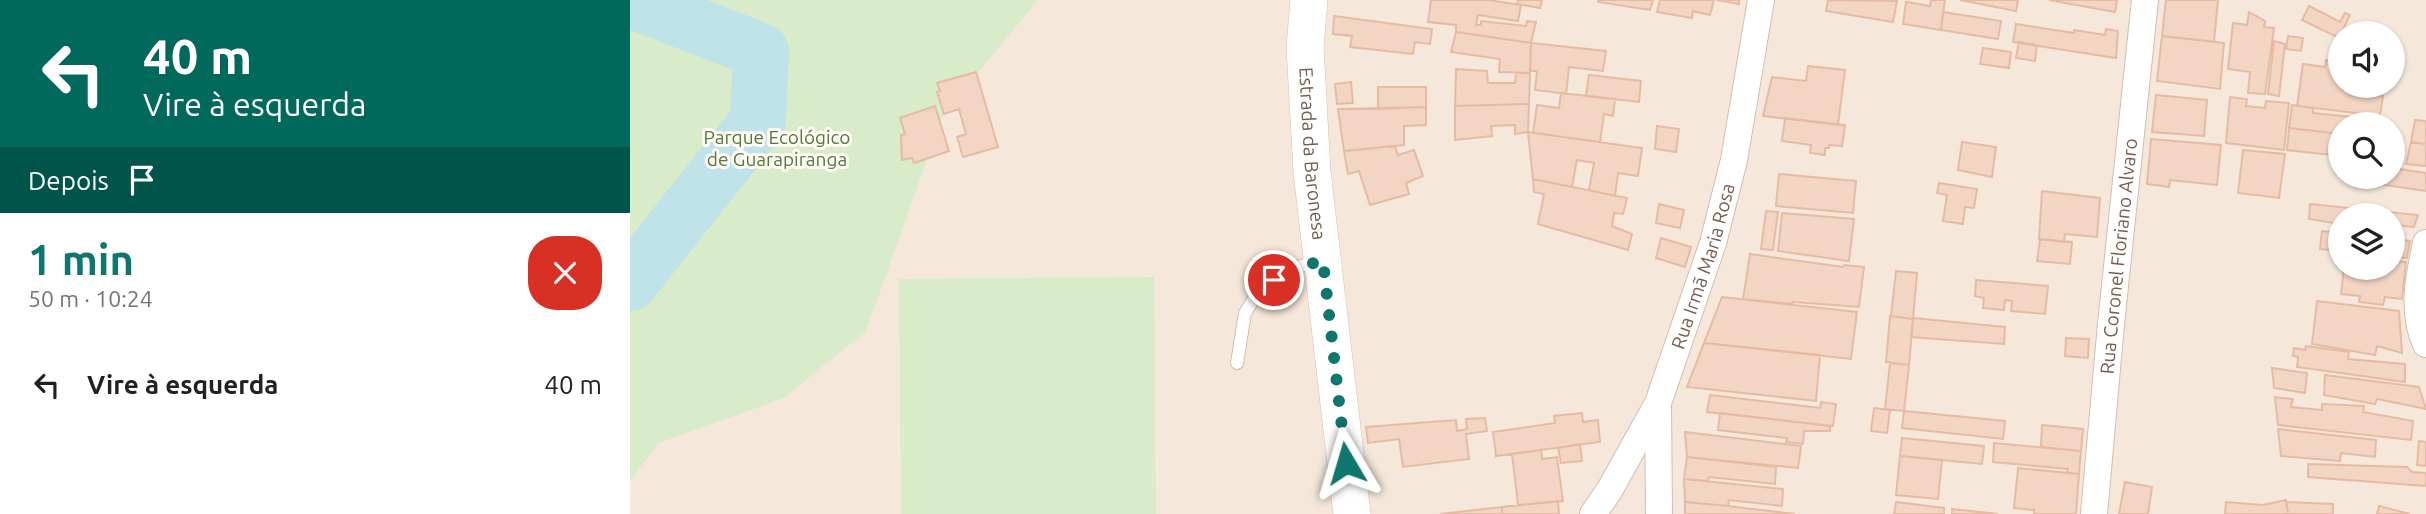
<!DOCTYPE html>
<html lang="pt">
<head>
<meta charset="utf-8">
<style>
  body { margin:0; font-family:Ubuntu,sans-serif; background:#f2f2f2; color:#202124; height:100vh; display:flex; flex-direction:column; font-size:26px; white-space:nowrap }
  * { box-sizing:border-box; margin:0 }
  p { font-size:23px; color:#757577 }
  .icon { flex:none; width:38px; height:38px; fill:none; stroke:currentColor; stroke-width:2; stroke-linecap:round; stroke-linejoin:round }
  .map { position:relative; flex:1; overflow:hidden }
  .sheet { display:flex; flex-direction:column; background:#fff; width:630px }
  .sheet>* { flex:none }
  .guide { background:#00695c; color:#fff; overflow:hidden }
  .controls { position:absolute; left:1698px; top:21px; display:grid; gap:14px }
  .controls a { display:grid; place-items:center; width:77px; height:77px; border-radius:50%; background:#fff; box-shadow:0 2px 5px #0004; font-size:35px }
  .pin { position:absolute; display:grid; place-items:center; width:60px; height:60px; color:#fff; margin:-30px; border:4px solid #fff; border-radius:50%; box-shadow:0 2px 7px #0007 }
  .me { position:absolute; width:77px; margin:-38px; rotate:353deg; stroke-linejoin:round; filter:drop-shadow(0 0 5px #0008) }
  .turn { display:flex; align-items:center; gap:24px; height:147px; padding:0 28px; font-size:32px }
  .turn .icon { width:91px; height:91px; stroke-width:2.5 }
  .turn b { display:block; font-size:49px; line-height:60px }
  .then { display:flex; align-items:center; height:66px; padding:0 28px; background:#0003; gap:14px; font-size:26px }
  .round { display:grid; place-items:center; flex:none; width:74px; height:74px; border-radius:28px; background:#f2f2f2 }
  .head { display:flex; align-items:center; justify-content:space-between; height:119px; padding:0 28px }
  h1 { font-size:42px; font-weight:600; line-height:52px; color:#0f766e }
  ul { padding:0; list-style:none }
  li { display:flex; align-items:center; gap:21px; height:105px; padding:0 28px }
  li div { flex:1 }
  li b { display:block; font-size:26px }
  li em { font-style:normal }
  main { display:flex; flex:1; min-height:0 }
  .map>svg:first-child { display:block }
  .residential { fill:#f5e8da; fill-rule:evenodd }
  .green { fill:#d8ecc9 }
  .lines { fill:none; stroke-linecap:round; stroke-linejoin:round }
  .river { stroke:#bfe3e8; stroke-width:56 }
  .building { fill:#f3d5c3; stroke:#e6bba3; stroke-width:2 }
  .lane-casing { stroke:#d1beb0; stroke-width:14 }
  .street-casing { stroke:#d1beb0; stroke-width:28 }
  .secondary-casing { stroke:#d6c0b0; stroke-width:38 }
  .lane { stroke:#fff; stroke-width:12 }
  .street { stroke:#fff; stroke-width:26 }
  .secondary { stroke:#fff; stroke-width:37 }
  .route { stroke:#0f766e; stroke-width:12; stroke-dasharray:0 21.6 }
  .labels { text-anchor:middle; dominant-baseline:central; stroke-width:6; stroke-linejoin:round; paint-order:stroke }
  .park-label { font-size:19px; fill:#537a41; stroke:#fffaf3 }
  .street-label { font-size:19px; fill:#7a5c4d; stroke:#fffaf3 }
</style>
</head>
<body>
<main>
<section class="sheet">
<div class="guide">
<div class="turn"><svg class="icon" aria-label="left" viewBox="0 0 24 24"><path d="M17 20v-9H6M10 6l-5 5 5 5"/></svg><div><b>40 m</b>Vire à esquerda</div></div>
<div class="then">Depois<svg class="icon" aria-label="arrive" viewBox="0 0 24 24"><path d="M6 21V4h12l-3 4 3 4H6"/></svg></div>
</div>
<div class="head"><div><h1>1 min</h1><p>50 m · 10:24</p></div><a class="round" style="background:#d93025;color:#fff"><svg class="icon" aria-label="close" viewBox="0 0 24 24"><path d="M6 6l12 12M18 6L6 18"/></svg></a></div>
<ul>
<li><svg class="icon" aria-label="left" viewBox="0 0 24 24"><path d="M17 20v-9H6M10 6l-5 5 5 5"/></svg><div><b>Vire à esquerda</b></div><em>40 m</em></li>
</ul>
</section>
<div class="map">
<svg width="1796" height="514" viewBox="0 0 1796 514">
  <rect width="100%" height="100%" fill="#fdf6ec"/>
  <!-- residential -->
  <path class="residential" d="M 379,0 L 1796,0 L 1796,514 L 0,514 L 0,481 L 29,443 L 313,115 ZM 1710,33 L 1762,33 L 1762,86 L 1710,86 ZM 1710,124 L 1762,124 L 1762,177 L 1710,177 ZM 1710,215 L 1762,215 L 1762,268 L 1710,268 Z"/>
  <!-- green -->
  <path class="green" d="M 0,0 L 408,0 L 313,115 L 236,331 L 154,398 L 29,443 L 0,481 Z
    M 524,277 L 526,514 L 271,514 L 269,279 Z"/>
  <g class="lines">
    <!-- river -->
    <path class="river" d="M 0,0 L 131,51 L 128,121 L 0,283"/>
  </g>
  <!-- building -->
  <path class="building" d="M 801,0 L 858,0 L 891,5 L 888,21 L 848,15 L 846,25 L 851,25 L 851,21 L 896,26 L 897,21 L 906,22 L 901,43 L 826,32 L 826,25 L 798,22 Z
    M 888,0 L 912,0 L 910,8 L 887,4 Z
    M 968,0 L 1023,0 L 1020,10 L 968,2 Z
    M 1030,0 L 1084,0 L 1080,15 L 1063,11 L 1062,18 L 1027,12 Z
    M 1087,0 L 1109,0 L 1109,4 Z
    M 1198,0 L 1267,1 L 1263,22 L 1196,11 Z
    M 1301,0 L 1315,0 L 1311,30 L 1273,24 L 1276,2 L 1300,6 Z
    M 1330,0 L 1388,0 L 1386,11 Z
    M 1419,0 L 1487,0 L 1485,12 Z
    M 1536,0 L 1588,0 L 1584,42 L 1532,36 Z
    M 1679,6 L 1710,22 L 1715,13 L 1720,15 L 1709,38 L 1672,20 Z
    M 1313,12 L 1371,21 L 1368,39 L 1311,30 Z
    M 1619,12 L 1635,21 L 1634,27 L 1644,28 L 1635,94 L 1618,93 L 1620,72 L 1598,69 L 1603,23 L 1617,25 Z
    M 704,16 L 802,29 L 800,44 L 785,42 L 783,54 L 720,47 L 722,36 L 703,34 Z
    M 1386,24 L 1444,33 L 1444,30 L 1475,35 L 1476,29 L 1488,31 L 1486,58 L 1383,42 Z
    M 826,32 L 901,43 L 900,73 L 869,72 L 870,59 L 821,52 Z
    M 1532,36 L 1594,43 L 1590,89 L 1527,81 Z
    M 1658,36 L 1673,38 L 1671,51 L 1656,49 Z
    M 1644,41 L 1655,44 L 1649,96 L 1638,94 Z
    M 1389,42 L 1407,45 L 1405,61 L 1386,58 Z
    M 901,43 L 976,51 L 973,71 L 939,67 L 936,94 L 905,90 L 907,71 L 900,71 Z
    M 1353,48 L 1381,52 L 1379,68 L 1350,64 Z
    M 1696,60 L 1702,61 L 1701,70 L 1710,71 L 1710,86 L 1733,86 L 1732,94 L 1753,96 L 1750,116 L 1667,106 L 1673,64 L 1695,67 Z
    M 1178,66 L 1215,70 L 1208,125 L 1133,116 L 1142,77 L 1176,81 Z
    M 826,69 L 857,71 L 858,83 L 885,83 L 886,73 L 900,73 L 899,104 L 825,106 Z
    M 346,72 L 368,147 L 333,157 L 327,137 L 336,134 L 329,109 L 314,114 L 307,92 L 310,91 L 307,83 Z
    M 959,75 L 1011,81 L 1009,102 L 956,96 Z
    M 721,82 L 723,103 L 707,104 L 705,84 Z
    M 748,87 L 796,87 L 796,107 L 748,109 Z
    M 931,93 L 985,99 L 983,116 L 974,114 L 970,142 L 903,133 L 907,105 L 929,108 Z
    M 1526,95 L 1577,100 L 1574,136 L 1522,132 Z
    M 1600,97 L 1617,99 L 1616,106 L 1635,108 L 1636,101 L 1659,103 L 1654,150 L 1596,143 Z
    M 899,104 L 898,132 L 885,134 L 885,125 L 861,126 L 862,136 L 825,140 L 825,106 Z
    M 1662,105 L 1683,108 L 1683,113 L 1732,118 L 1732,124 L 1710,124 L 1710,134 L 1659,128 Z
    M 305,106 L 319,151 L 284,163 L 282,158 L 272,160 L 271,135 L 275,134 L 270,118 Z
    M 796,107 L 796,125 L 774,126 L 774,145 L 714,151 L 708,109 Z
    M 1155,118 L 1215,125 L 1212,146 L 1199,145 L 1199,148 L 1195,148 L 1195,155 L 1180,153 L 1181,145 L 1152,141 Z
    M 1785,120 L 1796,121 L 1796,144 L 1781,142 Z
    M 1027,126 L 1049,129 L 1046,152 L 1025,149 Z
    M 1659,128 L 1710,134 L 1710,156 L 1657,150 Z
    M 898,132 L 1012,148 L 1008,176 L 988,173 L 985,196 L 959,190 L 964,163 L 947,160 L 942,187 L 903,179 Z
    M 1521,139 L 1591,145 L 1587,185 L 1540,180 L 1539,187 L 1517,184 Z
    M 1332,142 L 1366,147 L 1362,177 L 1328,170 Z
    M 1781,142 L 1796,144 L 1796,166 L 1776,164 Z
    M 765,146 L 768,155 L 784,150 L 793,176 L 776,183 L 779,194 L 740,205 L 729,171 L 718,174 L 714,151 Z
    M 1613,150 L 1655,154 L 1649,198 L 1608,193 Z
    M 1762,168 L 1796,173 L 1796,191 L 1734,182 L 1735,177 L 1762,177 Z
    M 1149,174 L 1226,181 L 1223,213 L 1146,206 Z
    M 903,179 L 997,198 L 993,214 L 984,213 L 982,226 L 1002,234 L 998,250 L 908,224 L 914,194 L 904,192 Z
    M 1309,183 L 1347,189 L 1344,208 L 1335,207 L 1333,224 L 1313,221 L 1317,195 L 1307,193 Z
    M 1412,191 L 1470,198 L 1467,237 L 1435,234 L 1434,242 L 1409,239 Z
    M 1029,204 L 1054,210 L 1050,228 L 1026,223 Z
    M 1680,204 L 1788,215 L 1784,227 L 1762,225 L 1762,215 L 1710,215 L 1710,224 L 1679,219 Z
    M 1136,211 L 1148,212 L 1143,250 L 1131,249 Z
    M 1152,213 L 1224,219 L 1219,261 L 1148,251 Z
    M 1692,231 L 1710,233 L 1710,251 L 1690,249 Z
    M 1031,238 L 1061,247 L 1055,267 L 1026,258 Z
    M 1410,239 L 1442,242 L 1440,264 L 1407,261 Z
    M 1762,239 L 1780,241 L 1777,258 L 1762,257 Z
    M 1120,254 L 1213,267 L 1214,265 L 1234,267 L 1229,307 L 1163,302 L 1162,304 L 1113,299 Z
    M 1762,261 L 1776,262 L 1772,299 L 1755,297 L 1753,305 L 1729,302 L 1730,296 L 1711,294 L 1714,268 L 1762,268 Z
    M 1266,271 L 1287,273 L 1283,319 L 1261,316 Z
    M 1346,280 L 1418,286 L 1415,314 L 1381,311 L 1382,301 L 1375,300 L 1374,310 L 1353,308 L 1354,298 L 1345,296 Z
    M 1092,297 L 1227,312 L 1221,359 L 1074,343 Z
    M 1687,301 L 1769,311 L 1772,353 L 1747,346 L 1745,355 L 1682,344 Z
    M 1260,316 L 1283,319 L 1279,365 L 1256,362 Z
    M 1283,318 L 1375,327 L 1374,344 L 1281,337 Z
    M 1436,338 L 1459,339 L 1458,358 L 1435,356 Z
    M 1074,343 L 1190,355 L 1186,401 L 1057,387 Z
    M 1676,346 L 1719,352 L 1718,359 L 1775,364 L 1775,382 L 1667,367 L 1668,357 L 1663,356 L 1664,348 L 1675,350 Z
    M 1260,363 L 1279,365 L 1274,411 L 1255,409 Z
    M 1642,368 L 1677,373 L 1675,393 L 1644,388 Z
    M 1695,375 L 1789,387 L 1796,409 L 1747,399 L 1745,404 L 1694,395 Z
    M 1080,395 L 1190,408 L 1191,402 L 1206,404 L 1203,426 L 1077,412 Z
    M 1645,397 L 1663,399 L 1661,407 L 1692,410 L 1692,404 L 1734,406 L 1733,412 L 1783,421 L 1781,440 L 1648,425 Z
    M 1244,408 L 1260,410 L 1257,433 L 1241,431 Z
    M 1274,411 L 1375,421 L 1373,439 L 1272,428 Z
    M 952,413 L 953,422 L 968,420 L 970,442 L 866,456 L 863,432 L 925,423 L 924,416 Z
    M 1090,413 L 1200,426 L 1200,431 L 1174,431 L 1173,444 L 1156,442 L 1157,438 L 1088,430 Z
    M 855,418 L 857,431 L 836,434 L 839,459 L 773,467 L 769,439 L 738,443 L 736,427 L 826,420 L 827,431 L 837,429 L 836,419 Z
    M 1412,425 L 1453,429 L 1451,451 L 1411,447 Z
    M 1648,429 L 1746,440 L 1745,457 L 1711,453 L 1710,461 L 1651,456 Z
    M 1055,432 L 1171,446 L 1168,468 L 1057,457 Z
    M 1272,438 L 1354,446 L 1352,464 L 1270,456 Z
    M 1789,441 L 1796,442 L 1796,466 L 1787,465 Z
    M 1364,443 L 1451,451 L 1449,474 L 1437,473 L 1438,469 L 1363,462 Z
    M 950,444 L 952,461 L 931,463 L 928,448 Z
    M 911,450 L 912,459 L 927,457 L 933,501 L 888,505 L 882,454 Z
    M 1270,456 L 1312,460 L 1308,499 L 1266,495 Z
    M 1057,457 L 1146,467 L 1145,484 L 1079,477 L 1078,481 L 1054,479 Z
    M 1678,464 L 1777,467 L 1782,472 L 1796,473 L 1796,486 L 1678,477 Z
    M 1388,468 L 1449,474 L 1446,514 L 1404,514 L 1404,510 L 1384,508 Z
    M 1054,479 L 1153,489 L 1152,506 L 1099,500 L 1098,506 L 1055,502 Z
    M 1495,482 L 1522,487 L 1518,514 L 1489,514 Z
    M 1656,500 L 1658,514 L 1595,514 L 1596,502 L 1633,505 Z
    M 928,501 L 929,514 L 872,514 L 872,507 Z
    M 1055,502 L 1098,506 L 1165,514 L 1055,514 Z
    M 1266,502 L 1314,508 L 1314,514 L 1264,514 Z
    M 1656,502 L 1703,504 L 1703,514 L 1658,514 Z
    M 1749,506 L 1780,514 L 1747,514 Z
    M 872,507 L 872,514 L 810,514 Z
    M 1322,509 L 1368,514 L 1322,514 Z"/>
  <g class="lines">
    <defs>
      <path id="lane" d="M 607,363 L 615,313 L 629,291 L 659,269 L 690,261"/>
      <g id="street">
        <path d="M 1796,243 C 1789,275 1781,313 1796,344"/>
        <path d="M 1028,405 L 1029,514"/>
        <path id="s1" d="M 963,514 L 979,491 L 1028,403 L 1083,243 L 1104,160 L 1131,0"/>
        <path id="s2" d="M 1464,514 L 1481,324 L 1515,0"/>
      </g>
      <g id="secondary">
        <path id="s3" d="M 679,0 L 675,47 L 682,172 L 722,514"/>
      </g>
    </defs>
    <!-- lane casing -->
    <use href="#lane" class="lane-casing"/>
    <!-- street casing -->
    <use href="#street" class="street-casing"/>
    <!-- secondary casing -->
    <use href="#secondary" class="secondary-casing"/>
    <!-- lane -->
    <use href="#lane" class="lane"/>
    <!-- street -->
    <use href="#street" class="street"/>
    <!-- secondary -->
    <use href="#secondary" class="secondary"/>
  </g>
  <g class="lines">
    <!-- route -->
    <path class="route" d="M 644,280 L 659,269 L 693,261 L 716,463"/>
  </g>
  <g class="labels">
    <!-- park labels -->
    <g class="park-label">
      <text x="147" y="137">Parque Ecológico<tspan x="147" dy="22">de Guarapiranga</tspan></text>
    </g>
    <!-- street labels -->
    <g class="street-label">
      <text stroke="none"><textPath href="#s3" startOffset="154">Estrada da Baronesa</textPath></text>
      <text stroke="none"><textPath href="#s2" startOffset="259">Rua Coronel Floriano Alvaro</textPath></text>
      <text stroke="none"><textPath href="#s1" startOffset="273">Rua Irmã Maria Rosa</textPath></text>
    </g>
  </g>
</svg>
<div class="controls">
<a><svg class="icon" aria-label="sound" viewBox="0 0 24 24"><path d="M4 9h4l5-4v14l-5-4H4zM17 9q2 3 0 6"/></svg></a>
<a><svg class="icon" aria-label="search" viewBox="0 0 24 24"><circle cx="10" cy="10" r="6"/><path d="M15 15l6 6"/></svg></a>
<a><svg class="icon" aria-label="layers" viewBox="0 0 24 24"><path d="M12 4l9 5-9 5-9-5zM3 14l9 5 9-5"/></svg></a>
</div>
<div class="pin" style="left:644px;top:280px;background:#d93025"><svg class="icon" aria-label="arrive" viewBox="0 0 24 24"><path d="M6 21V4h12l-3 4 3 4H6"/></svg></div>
<svg class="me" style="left:716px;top:463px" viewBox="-20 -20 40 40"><path d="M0-17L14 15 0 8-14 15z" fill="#0f766e" stroke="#fff" stroke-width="4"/></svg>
</div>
</main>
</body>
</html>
